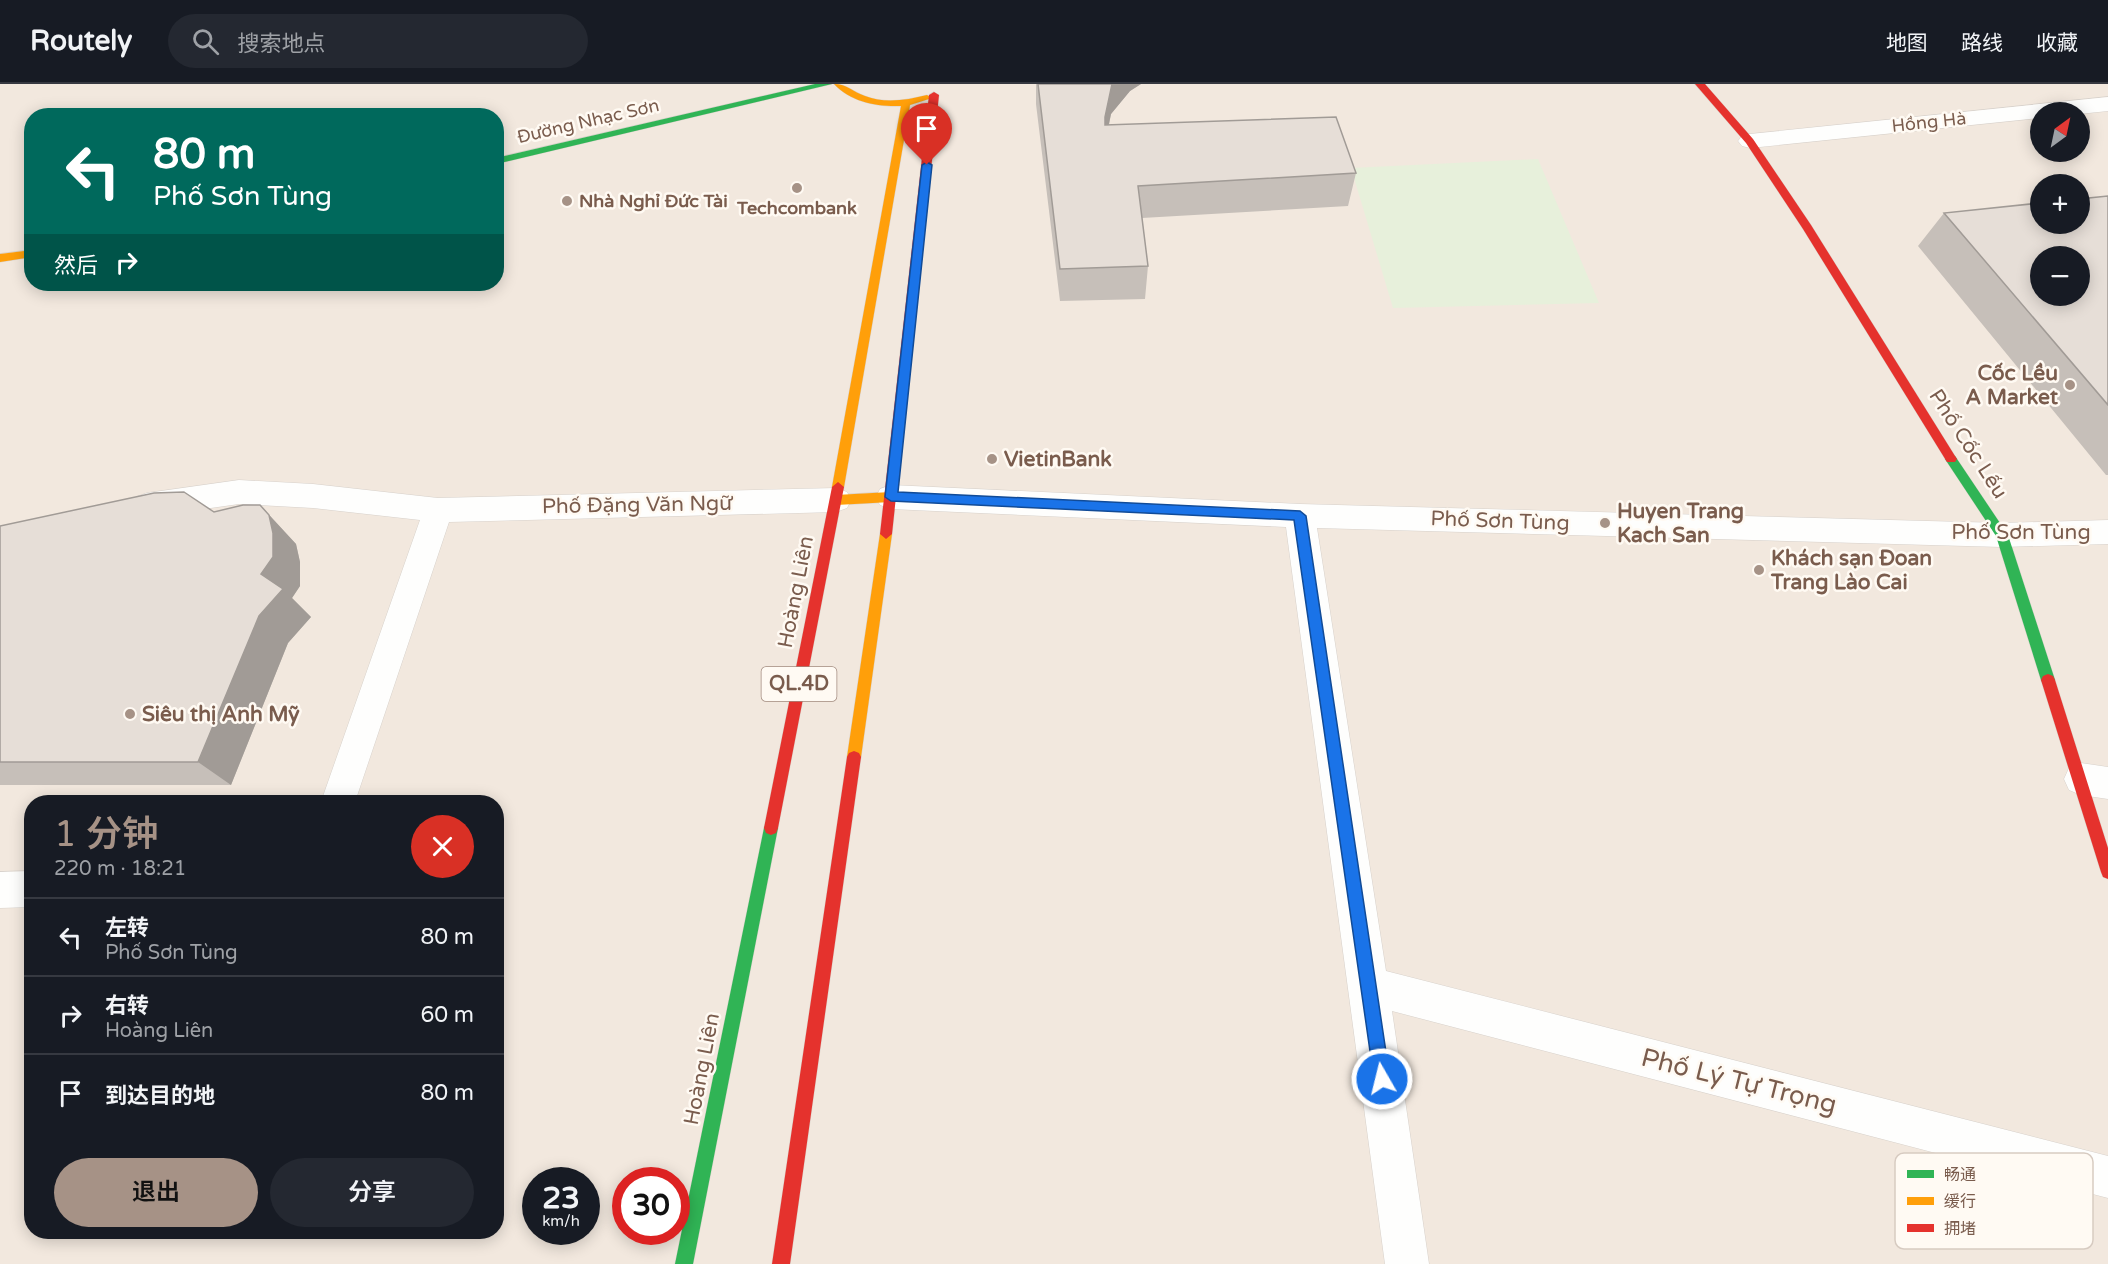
<!DOCTYPE html>
<html lang="zh">
<head>
<meta charset="utf-8">
<style>
  body { margin:0; font-family:"Varela Round","Noto Sans SC",sans-serif; background:#242831; color:#f1f3f6; height:100vh; display:flex; flex-direction:column; font-size:22px; white-space:nowrap }
  * { box-sizing:border-box; margin:0 }
  p { font-size:20px; color:#9ea1a6 }
  .icon { flex:none; width:33px; height:33px; fill:none; stroke:currentColor; stroke-width:2; stroke-linecap:round; stroke-linejoin:round }
  .map { position:relative; flex:1; overflow:hidden }
  .details { position:absolute; left:24px; top:711px; width:480px; height:444px; display:flex; flex-direction:column; background:#171b24; border-radius:24px; box-shadow:0 3px 15px #0003 }
  .details>* { flex:none }
  .hud { position:absolute; left:24px; top:24px; width:480px; height:183px; border-radius:24px; box-shadow:0 3px 15px #0003; background:#00695c; color:#fff; overflow:hidden }
  .needle { width:39px; rotate:33deg }
  .controls { position:absolute; left:2030px; top:18px; display:grid; gap:12px }
  .controls a { display:grid; place-items:center; width:60px; height:60px; border-radius:50%; background:#171b24; box-shadow:0 3px 15px #0003; font-size:30px }
  .speed { position:absolute; left:522px; top:1083px; display:flex; gap:12px; font-size:30px; font-weight:700; text-align:center }
  .speed>* { display:grid; place-content:center; width:78px; height:78px; border-radius:50%; background:#171b24; box-shadow:0 3px 15px #0003; line-height:1 }
  .speed small { font-size:15px; font-weight:400 }
  .speed .limit { border:9px solid #d22; background:#fff; color:#111 }
  .pin { position:absolute; display:grid; place-items:center; width:51px; height:51px; color:#fff; margin:-62px -26px; border-radius:50% 50% 50% 0; rotate:-45deg; box-shadow:0 0 6px #0007 }
  .pin .icon { rotate:45deg }
  .me { position:absolute; width:66px; margin:-33px; rotate:352deg; stroke-linejoin:round; filter:drop-shadow(0 0 4px #0008) }
  .turn { display:flex; align-items:center; gap:21px; height:126px; padding:0 30px; font-size:27px }
  .turn .icon { width:78px; height:78px; stroke-width:2.5 }
  .turn b { display:block; font-size:42px; line-height:51px }
  .then { display:flex; align-items:center; height:57px; padding:0 30px; background:#0003; gap:12px; font-size:22px }
  .round { display:grid; place-items:center; flex:none; width:63px; height:63px; border-radius:32px; background:#242831 }
  .overview { display:flex; align-items:center; justify-content:space-between; height:102px; padding:0 30px }
  h1 { font-size:36px; font-weight:600; line-height:45px; color:#a69286 }
  .cta { display:flex; gap:12px; margin-top:auto; padding:12px 30px }
  .cta a { flex:1; height:69px; border-radius:36px; background:#a69286; color:#111; font-size:24px; font-weight:600; line-height:69px; text-align:center }
  .cta a+a { background:#242831; color:#f1f3f6 }
  ul { padding:0; list-style:none }
  li { display:flex; align-items:center; gap:18px; height:78px; padding:0 30px; border-top:2px solid #363941 }
  li div { flex:1 }
  li b { display:block; font-size:22px }
  li em { font-style:normal }
  header { display:flex; align-items:center; gap:36px; box-sizing:border-box; height:84px; padding:0 30px; background:#171b24; border-bottom:2px solid #363941 }
  header strong { font-size:28px }
  nav { display:flex; gap:33px; margin-inline-start:auto; font-size:21px }
  .search { width:420px; height:54px; background:#242831; display:flex; align-items:center; gap:15px; box-sizing:border-box; padding:0 21px; border-radius:33px; color:#9ea1a6; font-size:22px }
  .map>svg:first-child { display:block }
  .residential { fill:#f2e8de; fill-rule:evenodd }
  .green { fill:#e7f0db }
  .lines { fill:none; stroke-linecap:round; stroke-linejoin:round }
  .street-casing { stroke:#d7d1cb; stroke-width:1 }
  .fast-casing { stroke:#d9d2cb; stroke-width:1 }
  .slow-casing { stroke:#d9d2cb; stroke-width:1 }
  .jam-casing { stroke:#d9d2cb; stroke-width:1 }
  .street { fill:#fefefd; fill-rule:evenodd }
  .fast { fill:#30b455; fill-rule:evenodd }
  .slow { fill:#ff9f0a; fill-rule:evenodd }
  .jam { fill:#e5322d; fill-rule:evenodd }
  .wall { fill:#c6bfb9 }
  .shaded-wall { fill:#a19b96 }
  .building { fill:#e6ded7; stroke:#a19b96; stroke-width:1.5; fill-rule:evenodd }
  .route { fill:#1a73e8; stroke:#114b97; stroke-width:1.5 }
  .poi-dot { fill:#a69286; stroke:#fffaf3; stroke-width:2 }
  .labels { text-anchor:middle; dominant-baseline:central; stroke-width:5; stroke-linejoin:round; paint-order:stroke }
  .far-street-label { font-size:18px; fill:#7a5c4d; stroke:#fffaf3 }
  .far-poi-label { font-size:18px; font-weight:bold; fill:#7a5c4d; stroke:#fffaf3; text-anchor:start }
  .shield { fill:#fffaf3; stroke:#a28b7f; stroke-width:1.5 }
  .shield-label { font-size:20px; font-weight:bold; fill:#7a5c4d }
  .poi-label { font-size:21px; font-weight:bold; fill:#7a5c4d; stroke:#fffaf3; text-anchor:start }
  .street-label { font-size:21px; fill:#7a5c4d; stroke:#fffaf3 }
  .near-street-label { font-size:26px; fill:#7a5c4d; stroke:#fffaf3 }
  .key { fill:#fffaf3; stroke:#d7cbc1; stroke-width:1.5 }
  .key-label { font-size:16px; fill:#7a5c4d }
</style>
</head>
<body>
<header>
<strong>Routely</strong>
<div class="search"><svg class="icon" aria-label="search" viewBox="0 0 24 24"><circle cx="10" cy="10" r="6"/><path d="M15 15l6 6"/></svg>搜索地点</div>
<nav><a>地图</a><a>路线</a><a>收藏</a></nav>
</header>
<div class="map">
<svg width="2108" height="1180" viewBox="0 0 2108 1180">
  <rect width="100%" height="100%" fill="#f9f5f0"/>
  <!-- residential -->
  <path class="residential" d="M 0,0 L 2108,0 L 2108,1180 L 0,1180 ZM 2040,28 L 2079,28 L 2079,68 L 2040,68 ZM 32,32 L 496,32 L 496,200 L 32,200 ZM 2040,100 L 2079,100 L 2079,140 L 2040,140 ZM 2040,172 L 2079,172 L 2079,212 L 2040,212 ZM 32,718 L 496,718 L 496,1148 L 32,1148 ZM 536,1096 L 586,1096 L 586,1148 L 536,1148 ZM 626,1096 L 676,1096 L 676,1148 L 626,1148 Z"/>
  <!-- green -->
  <path class="green" d="M 1538,75 L 1599,219 L 1393,224 L 1351,84 Z"/>
  <g class="lines">
    <defs>
      <path id="street" d="M 2108,13 L 2108,27 L 2079,30 L 2040,28 L 2040,34 L 1750,64 L 1742,62 L 1738,57 L 1742,52 L 1750,50 Z
        M 239,396 L 313,400 L 438,414 L 836,404 L 847,408 L 851,416 L 847,424 L 836,428 L 449,438 L 355,718 L 321,718 L 420,436 L 313,424 L 239,420 L 147,433 L 136,429 L 132,421 L 136,413 L 147,409 Z
        M 891,401 L 1300,420 L 2002,439 L 2108,436 L 2108,460 L 2002,463 L 1317,444 L 1386,887 L 2108,1072 L 2108,1114 L 1392,927 L 1429,1180 L 1385,1180 L 1286,443 L 891,425 L 880,421 L 876,413 L 880,405 Z
        M 2081,679 L 2108,683 L 2108,715 L 2081,711 L 2069,706 L 2064,695 L 2069,684 Z
        M 32,787 L 32,823 L 0,824 L 0,788 Z"/>
      <path id="fast" d="M 815,0 L 832,0 L 496,80 L 496,74 Z
        M 1951,370 L 1955,372 L 2008,451 L 2055,596 L 2053,600 L 2048,602 L 2043,600 L 2041,596 L 1996,452 L 1947,378 L 1945,375 Z
        M 771,737 L 776,739 L 778,744 L 693,1180 L 675,1180 L 764,744 L 766,739 Z"/>
      <path id="slow" d="M 834,0 C 847,0 853,8 865,12 C 885,20 907,16 927,11 L 932,14 L 910,21 L 844,403 L 838,408 L 832,403 L 901,22 C 877,23 851,18 834,0 Z
        M 32,166 L 32,173 L 0,178 L 0,170 Z
        M 891,408 L 897,413 L 891,418 L 836,421 L 830,416 L 836,411 Z
        M 886,445 L 892,450 L 861,673 L 859,677 L 854,679 L 849,677 L 847,673 L 880,450 Z"/>
      <path id="jam" d="M 1695,0 L 1705,0 L 1753,55 L 1811,141 L 1955,372 L 1957,375 L 1955,378 L 1947,378 L 1803,145 L 1746,59 Z
        M 934,8 L 939,11 L 892,450 L 886,455 L 880,450 L 929,11 Z
        M 838,398 L 844,403 L 778,744 L 776,749 L 771,751 L 766,749 L 764,744 L 832,403 Z
        M 2048,590 L 2053,592 L 2055,596 L 2108,764 L 2108,795 L 2103,793 L 2101,788 L 2041,596 L 2043,592 Z
        M 854,667 L 859,669 L 861,673 L 790,1180 L 772,1180 L 847,673 L 849,669 Z"/>
    </defs>
    <!-- street casing -->
    <use href="#street" class="street-casing"/>
    <!-- fast casing -->
    <use href="#fast" class="fast-casing"/>
    <!-- slow casing -->
    <use href="#slow" class="slow-casing"/>
    <!-- jam casing -->
    <use href="#jam" class="jam-casing"/>
    <!-- street -->
    <use href="#street" class="street"/>
    <!-- fast -->
    <use href="#fast" class="fast"/>
    <!-- slow -->
    <use href="#slow" class="slow"/>
    <!-- jam -->
    <use href="#jam" class="jam"/>
  </g>
  <!-- wall -->
  <path class="wall" d="M 1036,0 L 1141,0 L 1130,7 L 1111,30 L 1109,41 L 1356,89 L 1348,122 L 1142,134 L 1148,182 L 1145,215 L 1060,217 L 1036,20 Z
    M 2108,112 L 2108,391 L 2106,391 L 1918,162 L 1944,129 Z
    M 260,421 L 296,460 L 300,478 L 300,502 L 292,514 L 311,533 L 288,559 L 231,701 L 0,701 L 0,442 L 214,428 Z"/>
  <!-- shaded-wall -->
  <path class="shaded-wall" d="M 1112,0 L 1141,0 L 1130,7 L 1111,30 L 1103,67 L 1105,33 Z
    M 260,421 L 296,460 L 300,478 L 300,502 L 292,514 L 311,533 L 288,559 L 231,701 L 198,678 L 261,490 Z"/>
  <!-- building -->
  <path class="building" d="M 1038,0 L 1112,0 L 1105,33 L 1105,41 L 1336,33 L 1356,89 L 1138,102 L 1148,182 L 1060,185 Z
    M 2108,112 L 2108,321 L 1944,129 L 2040,119 L 2040,140 L 2079,140 L 2079,115 ZM 2040,172 L 2079,172 L 2079,212 L 2040,212 Z
    M 184,408 L 214,428 L 243,421 L 260,421 L 269,431 L 273,449 L 273,473 L 261,490 L 283,505 L 259,532 L 198,678 L 0,678 L 0,442 L 154,409 Z"/>
  <!-- route -->
  <path class="route" d="M 927,78 L 932,81 L 898,408 L 1300,427 L 1306,432 L 1390,995 L 1388,1001 L 1382,1003 L 1376,1001 L 1374,995 L 1294,436 L 891,417 L 885,413 L 922,81 Z"/>
  <!-- markers -->
  <g class="poi-dot">
    <circle cx="797" cy="104" r="6"/>
    <circle cx="567" cy="117" r="6"/>
    <circle cx="2070" cy="301" r="6"/>
    <circle cx="992" cy="375" r="6"/>
    <circle cx="1605" cy="439" r="6"/>
    <circle cx="1759" cy="486" r="6"/>
    <circle cx="130" cy="630" r="6"/>
  </g>
  <g class="labels">
    <!-- far-street labels -->
    <g class="far-street-label">
      <text transform="translate(588 37) rotate(-13)">Đường Nhạc Sơn</text>
      <text transform="translate(1929 38) rotate(-6)">Hồng Hà</text>
    </g>
    <!-- far-poi labels -->
    <g class="far-poi-label">
      <text x="579" y="117">Nhà Nghỉ Đức Tài</text>
      <text x="797" y="124" text-anchor="middle">Techcombank</text>
    </g>
    <!-- shield labels -->
    <rect class="shield" x="761.5" y="583" width="75" height="34" rx="4.5"/>
    <g class="shield-label">
      <text x="799" y="600">QL.4D</text>
    </g>
    <!-- poi labels -->
    <g class="poi-label">
      <text x="2058" y="289" text-anchor="end">Cốc Lều<tspan x="2058" dy="24">A Market</tspan></text>
      <text x="1004" y="375">VietinBank</text>
      <text x="1617" y="427">Huyen Trang<tspan x="1617" dy="24">Kach San</tspan></text>
      <text x="1771" y="474">Khách sạn Đoan<tspan x="1771" dy="24">Trang Lào Cai</tspan></text>
      <text x="142" y="630">Siêu thị Anh Mỹ</text>
    </g>
    <!-- street labels -->
    <g class="street-label">
      <text transform="translate(1968 360) rotate(57)">Phố Cốc Lếu</text>
      <text transform="translate(637 421) rotate(-1)">Phố Đặng Văn Ngữ</text>
      <text transform="translate(1500 437) rotate(2)">Phố Sơn Tùng</text>
      <text x="2021" y="448">Phố Sơn Tùng</text>
      <text transform="translate(796 508) rotate(-79)">Hoàng Liên</text>
      <text transform="translate(702 985) rotate(-79)">Hoàng Liên</text>
    </g>
    <!-- near-street labels -->
    <g class="near-street-label">
      <text transform="translate(1739 997) rotate(14)">Phố Lý Tự Trọng</text>
    </g>
  </g>
  <!-- legend -->
  <rect x="1895" y="1069" width="198" height="96" rx="9" class="key"/>
  <rect x="1907" y="1086" width="27" height="8" fill="#30b455"/>
  <rect x="1907" y="1113" width="27" height="8" fill="#ff9f0a"/>
  <rect x="1907" y="1140" width="27" height="8" fill="#e5322d"/>
  <g class="key-label">
    <text x="1944" y="1096">畅通</text>
    <text x="1944" y="1123">缓行</text>
    <text x="1944" y="1150">拥堵</text>
  </g>
</svg>
<div class="controls">
<a><svg class="needle" viewBox="-14 -14 28 28"><path d="M0-13l5 13h-10z" fill="#e53935"/><path d="M0 13l5-13h-10z" fill="#9ea1a6"/></svg></a>
<a>+</a>
<a>−</a>
</div>
<div class="speed"><div>23<small>km/h</small></div><div class="limit">30</div></div>
<div class="pin" style="left:927px;top:81px;background:#d93025"><svg class="icon" aria-label="arrive" viewBox="0 0 24 24"><path d="M6 21V4h12l-3 4 3 4H6"/></svg></div>
<svg class="me" style="left:1382px;top:995px" viewBox="-20 -20 40 40"><circle r="17" fill="#1a73e8" stroke="#fff" stroke-width="3"/><path d="M0-11L8 9 0 5-8 9z" fill="#fff"/></svg>
<div class="hud">
<div class="turn"><svg class="icon" aria-label="left" viewBox="0 0 24 24"><path d="M17 20v-9H6M10 6l-5 5 5 5"/></svg><div><b>80 m</b>Phố Sơn Tùng</div></div>
<div class="then">然后<svg class="icon" aria-label="right" viewBox="0 0 24 24"><path d="M7 20v-9h11M14 6l5 5-5 5"/></svg></div>
</div>
<section class="details">
<div class="overview"><div><h1>1 分钟</h1><p>220 m · 18:21</p></div><a class="round" style="background:#d93025;color:#fff"><svg class="icon" aria-label="close" viewBox="0 0 24 24"><path d="M6 6l12 12M18 6L6 18"/></svg></a></div>
<ul>
<li><svg class="icon" aria-label="left" viewBox="0 0 24 24"><path d="M17 20v-9H6M10 6l-5 5 5 5"/></svg><div><b>左转</b><p>Phố Sơn Tùng</p></div><em>80 m</em></li>
<li><svg class="icon" aria-label="right" viewBox="0 0 24 24"><path d="M7 20v-9h11M14 6l5 5-5 5"/></svg><div><b>右转</b><p>Hoàng Liên</p></div><em>60 m</em></li>
<li><svg class="icon" aria-label="arrive" viewBox="0 0 24 24"><path d="M6 21V4h12l-3 4 3 4H6"/></svg><div><b>到达目的地</b></div><em>80 m</em></li>
</ul>
<div class="cta"><a>退出</a><a>分享</a></div>
</section>
</div>
</body>
</html>
